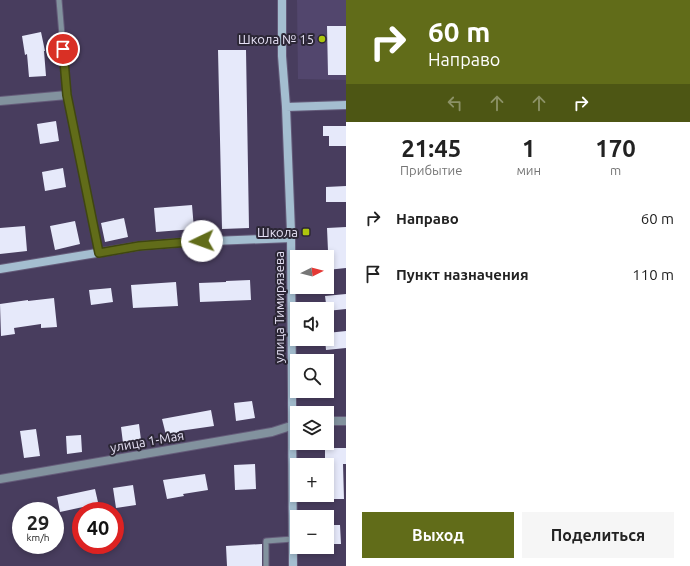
<!DOCTYPE html>
<html lang="ru">
<head>
<meta charset="utf-8">
<style>
  body { margin:0; font-family:Ubuntu,sans-serif; background:#f6f6f6; color:#222; height:100vh; display:flex; flex-direction:column; font-size:15px; white-space:nowrap }
  * { box-sizing:border-box; margin:0 }
  p { font-size:13px; color:#767676 }
  .icon { flex:none; width:22px; height:22px; fill:none; stroke:currentColor; stroke-width:2; stroke-linecap:round; stroke-linejoin:round }
  .map { position:relative; flex:1; overflow:hidden }
  .sheet { display:flex; flex-direction:column; background:#fff; width:344px }
  .sheet>* { flex:none }
  .top-card { background:#616c19; color:#fff; overflow:hidden }
  .needle { width:26px; rotate:84deg }
  .controls { position:absolute; left:290px; top:250px; display:grid; gap:8px }
  .controls a { display:grid; place-items:center; width:44px; height:44px; border-radius:0px; background:#fff; box-shadow:0 2px 6px #0003; font-size:20px }
  .speed { position:absolute; left:12px; top:502px; display:flex; gap:8px; font-size:20px; font-weight:700; text-align:center }
  .speed>* { display:grid; place-content:center; width:52px; height:52px; border-radius:50%; background:#fff; box-shadow:0 2px 6px #0003; line-height:1 }
  .speed small { font-size:10px; font-weight:400 }
  .speed .limit { border:6px solid #d22; background:#fff; color:#111 }
  .pin { position:absolute; display:grid; place-items:center; width:34px; height:34px; color:#fff; margin:-17px; border:2px solid #fff; border-radius:50%; box-shadow:0 1px 4px #0007 }
  .me { position:absolute; width:44px; margin:-22px; rotate:267deg; stroke-linejoin:round; filter:drop-shadow(0 0 3px #0008) }
  .turn { display:flex; align-items:center; gap:14px; height:84px; padding:0 16px; font-size:18px }
  .turn .icon { width:52px; height:52px; stroke-width:2.5 }
  .turn b { display:block; font-size:28px; line-height:34px }
  .lanes { display:flex; align-items:center; height:38px; padding:0 16px; background:#0003; justify-content:center; gap:20px; direction:ltr }
  .lanes .off { opacity:.35 }
  .eta { display:flex; justify-content:space-evenly; align-items:center; height:68px; text-align:center }
  .eta b { font-size:24px; font-weight:700; line-height:28px }
  .primary-button { display:flex; gap:8px; margin-top:auto; padding:8px 16px }
  .primary-button a { flex:1; height:46px; border-radius:0px; background:#616c19; color:#fff; font-size:16px; font-weight:700; line-height:46px; text-align:center }
  .primary-button a+a { background:#f6f6f6; color:#222 }
  ul { padding:0; list-style:none }
  li { display:flex; align-items:center; gap:12px; height:56px; padding:0 16px }
  li div { flex:1 }
  li b { display:block; font-size:15px }
  li em { font-style:normal }
  main { display:flex; flex:1; min-height:0 }
  .map>svg:first-child { display:block }
  .built { fill:#52466d }
  .building { fill:#e6e9fa }
  .lines { fill:none; stroke-linecap:round; stroke-linejoin:round }
  .lane-casing { stroke:#645b79; stroke-width:7 }
  .street-casing { stroke:#645b79; stroke-width:10 }
  .secondary-casing { stroke:#645b79; stroke-width:10 }
  .lane { stroke:#82929e; stroke-width:5 }
  .street { stroke:#82929e; stroke-width:8 }
  .secondary { stroke:#a4bed0; stroke-width:8 }
  .route-casing { stroke:#3f4610; stroke-width:10 }
  .route { stroke:#616c19; stroke-width:7 }
  .poi-dot { fill:#adc60d; stroke:#2c2736; stroke-width:1.5 }
  .labels { text-anchor:middle; dominant-baseline:central; stroke-width:4; stroke-linejoin:round; paint-order:stroke }
  .poi-label { font-size:13px; fill:#e6e1f5; stroke:#2c2736; text-anchor:end }
  .street-label { font-size:13px; fill:#e6e1f5; stroke:#2c2736 }
</style>
</head>
<body>
<main>
<div class="map">
<svg width="346" height="566" viewBox="0 0 346 566">
  <rect width="100%" height="100%" fill="#483d5e"/>
  <!-- built -->
  <path class="built" d="M 297,0 L 346,0 L 346,80 L 298,79 Z"/>
  <!-- building -->
  <path class="building" d="M 327,26 L 346,26 L 346,75 L 328,75 Z
    M 41,32 L 45,51 L 44,51 L 46,76 L 29,77 L 27,54 L 25,55 L 22,36 Z
    M 218,50 L 246,50 L 249,228 L 222,229 Z
    M 56,121 L 59,141 L 40,144 L 37,124 Z
    M 323,126 L 346,126 L 346,146 L 329,146 L 329,136 L 323,136 Z
    M 63,168 L 66,187 L 45,191 L 42,172 Z
    M 346,186 L 346,202 L 326,202 L 326,187 Z
    M 192,205 L 194,229 L 156,232 L 154,208 Z
    M 124,218 L 128,237 L 105,242 L 101,223 Z
    M 75,221 L 80,244 L 55,250 L 50,226 Z
    M 25,226 L 27,251 L 0,254 L 0,228 Z
    M 346,227 L 346,268 L 327,270 L 328,251 L 327,228 Z
    M 250,280 L 251,300 L 200,302 L 199,283 L 226,282 L 226,281 Z
    M 176,282 L 178,306 L 133,308 L 131,285 Z
    M 111,288 L 113,302 L 91,305 L 89,290 Z
    M 346,294 L 346,309 L 327,311 L 325,296 Z
    M 54,298 L 57,327 L 41,328 L 41,324 L 14,328 L 15,334 L 1,336 L 0,304 L 28,300 L 28,301 Z
    M 346,331 L 346,348 L 326,350 L 325,339 L 327,339 L 327,333 Z
    M 252,401 L 255,418 L 236,421 L 234,403 Z
    M 211,410 L 214,426 L 179,431 L 179,433 L 166,435 L 162,419 Z
    M 139,424 L 141,440 L 123,443 L 121,427 Z
    M 36,429 L 40,456 L 24,458 L 20,431 Z
    M 81,435 L 82,452 L 67,454 L 66,436 Z
    M 325,448 L 346,448 L 346,464 L 343,464 L 344,499 L 327,499 L 327,464 L 325,464 Z
    M 255,464 L 256,489 L 235,490 L 234,465 Z
    M 205,474 L 208,490 L 183,494 L 184,496 L 167,499 L 163,480 Z
    M 133,485 L 136,505 L 116,508 L 113,488 Z
    M 95,489 L 100,511 L 83,511 L 83,507 L 60,512 L 57,497 Z
    M 327,525 L 340,525 L 341,544 L 327,544 Z
    M 262,544 L 262,566 L 227,566 L 226,546 Z"/>
  <g class="lines">
    <defs>
      <path id="lane" d="M 59,0 L 67,95 L 99,253
        M 266,566 L 266,541 L 293,539"/>
      <path id="street" d="M 0,101 L 67,95
        M 327,421 L 346,421
        M 0,479 L 272,432 L 297,424"/>
      <path id="secondary" d="M 282,0 L 282,56 L 286,107 L 291,232 L 293,566
        M 286,107 L 346,105
        M 0,269 L 139,246 L 188,242 L 291,238"/>
    </defs>
    <!-- lane casing -->
    <use href="#lane" class="lane-casing"/>
    <!-- street casing -->
    <use href="#street" class="street-casing"/>
    <!-- secondary casing -->
    <use href="#secondary" class="secondary-casing"/>
    <!-- lane -->
    <use href="#lane" class="lane"/>
    <!-- street -->
    <use href="#street" class="street"/>
    <!-- secondary -->
    <use href="#secondary" class="secondary"/>
  </g>
  <g class="lines">
    <defs>
      <path id="route" d="M 63,49 L 67,95 L 99,253 L 139,246 L 202,241"/>
    </defs>
    <!-- route casing -->
    <use href="#route" class="route-casing"/>
    <!-- route -->
    <use href="#route" class="route"/>
  </g>
  <!-- markers -->
  <g class="poi-dot">
    <circle cx="322" cy="39" r="4"/>
    <rect x="302" y="228" width="8" height="8" rx="2"/>
  </g>
  <g class="labels">
    <!-- poi labels -->
    <g class="poi-label">
      <text x="314" y="39">Школа № 15</text>
      <text x="298" y="232">Школа</text>
    </g>
    <!-- street labels -->
    <g class="street-label">
      <text transform="translate(279 307) rotate(-90)">улица Тимирязева</text>
      <text transform="translate(147 441) rotate(-10)">улица 1-Мая</text>
    </g>
  </g>
</svg>
<div class="controls">
<a><svg class="needle" viewBox="-14 -14 28 28"><path d="M0-13l5 13h-10z" fill="#e53935"/><path d="M0 13l5-13h-10z" fill="#767676"/></svg></a>
<a><svg class="icon" aria-label="sound" viewBox="0 0 24 24"><path d="M4 9h4l5-4v14l-5-4H4zM17 9q2 3 0 6"/></svg></a>
<a><svg class="icon" aria-label="search" viewBox="0 0 24 24"><circle cx="10" cy="10" r="6"/><path d="M15 15l6 6"/></svg></a>
<a><svg class="icon" aria-label="layers" viewBox="0 0 24 24"><path d="M12 4l9 5-9 5-9-5zM3 14l9 5 9-5"/></svg></a>
<a>+</a>
<a>−</a>
</div>
<div class="speed"><div>29<small>km/h</small></div><div class="limit">40</div></div>
<div class="pin" style="left:63px;top:49px;background:#d93025"><svg class="icon" aria-label="arrive" viewBox="0 0 24 24"><path d="M6 21V4h12l-3 4 3 4H6"/></svg></div>
<svg class="me" style="left:202px;top:241px" viewBox="-20 -20 40 40"><circle r="19" fill="#fff"/><path d="M0-13L10 11 0 6-10 11z" fill="#616c19"/></svg>
</div>
<section class="sheet">
<div class="top-card">
<div class="turn"><svg class="icon" aria-label="right" viewBox="0 0 24 24"><path d="M7 20v-9h11M14 6l5 5-5 5"/></svg><div><b>60 m</b>Направо</div></div>
<div class="lanes"><svg class="icon off" aria-label="left" viewBox="0 0 24 24"><path d="M17 20v-9H6M10 6l-5 5 5 5"/></svg><svg class="icon off" aria-label="ahead" viewBox="0 0 24 24"><path d="M12 20V5M6 11l6-6 6 6"/></svg><svg class="icon off" aria-label="ahead" viewBox="0 0 24 24"><path d="M12 20V5M6 11l6-6 6 6"/></svg><svg class="icon" aria-label="right" viewBox="0 0 24 24"><path d="M7 20v-9h11M14 6l5 5-5 5"/></svg></div>
</div>
<div class="eta">
<div><b>21:45</b><p>Прибытие</p></div>
<div><b>1</b><p>мин</p></div>
<div><b>170</b><p>m</p></div>
</div>
<ul>
<li><svg class="icon" aria-label="right" viewBox="0 0 24 24"><path d="M7 20v-9h11M14 6l5 5-5 5"/></svg><div><b>Направо</b></div><em>60 m</em></li>
<li><svg class="icon" aria-label="arrive" viewBox="0 0 24 24"><path d="M6 21V4h12l-3 4 3 4H6"/></svg><div><b>Пункт назначения</b></div><em>110 m</em></li>
</ul>
<div class="primary-button"><a>Выход</a><a>Поделиться</a></div>
</section>
</main>
</body>
</html>
